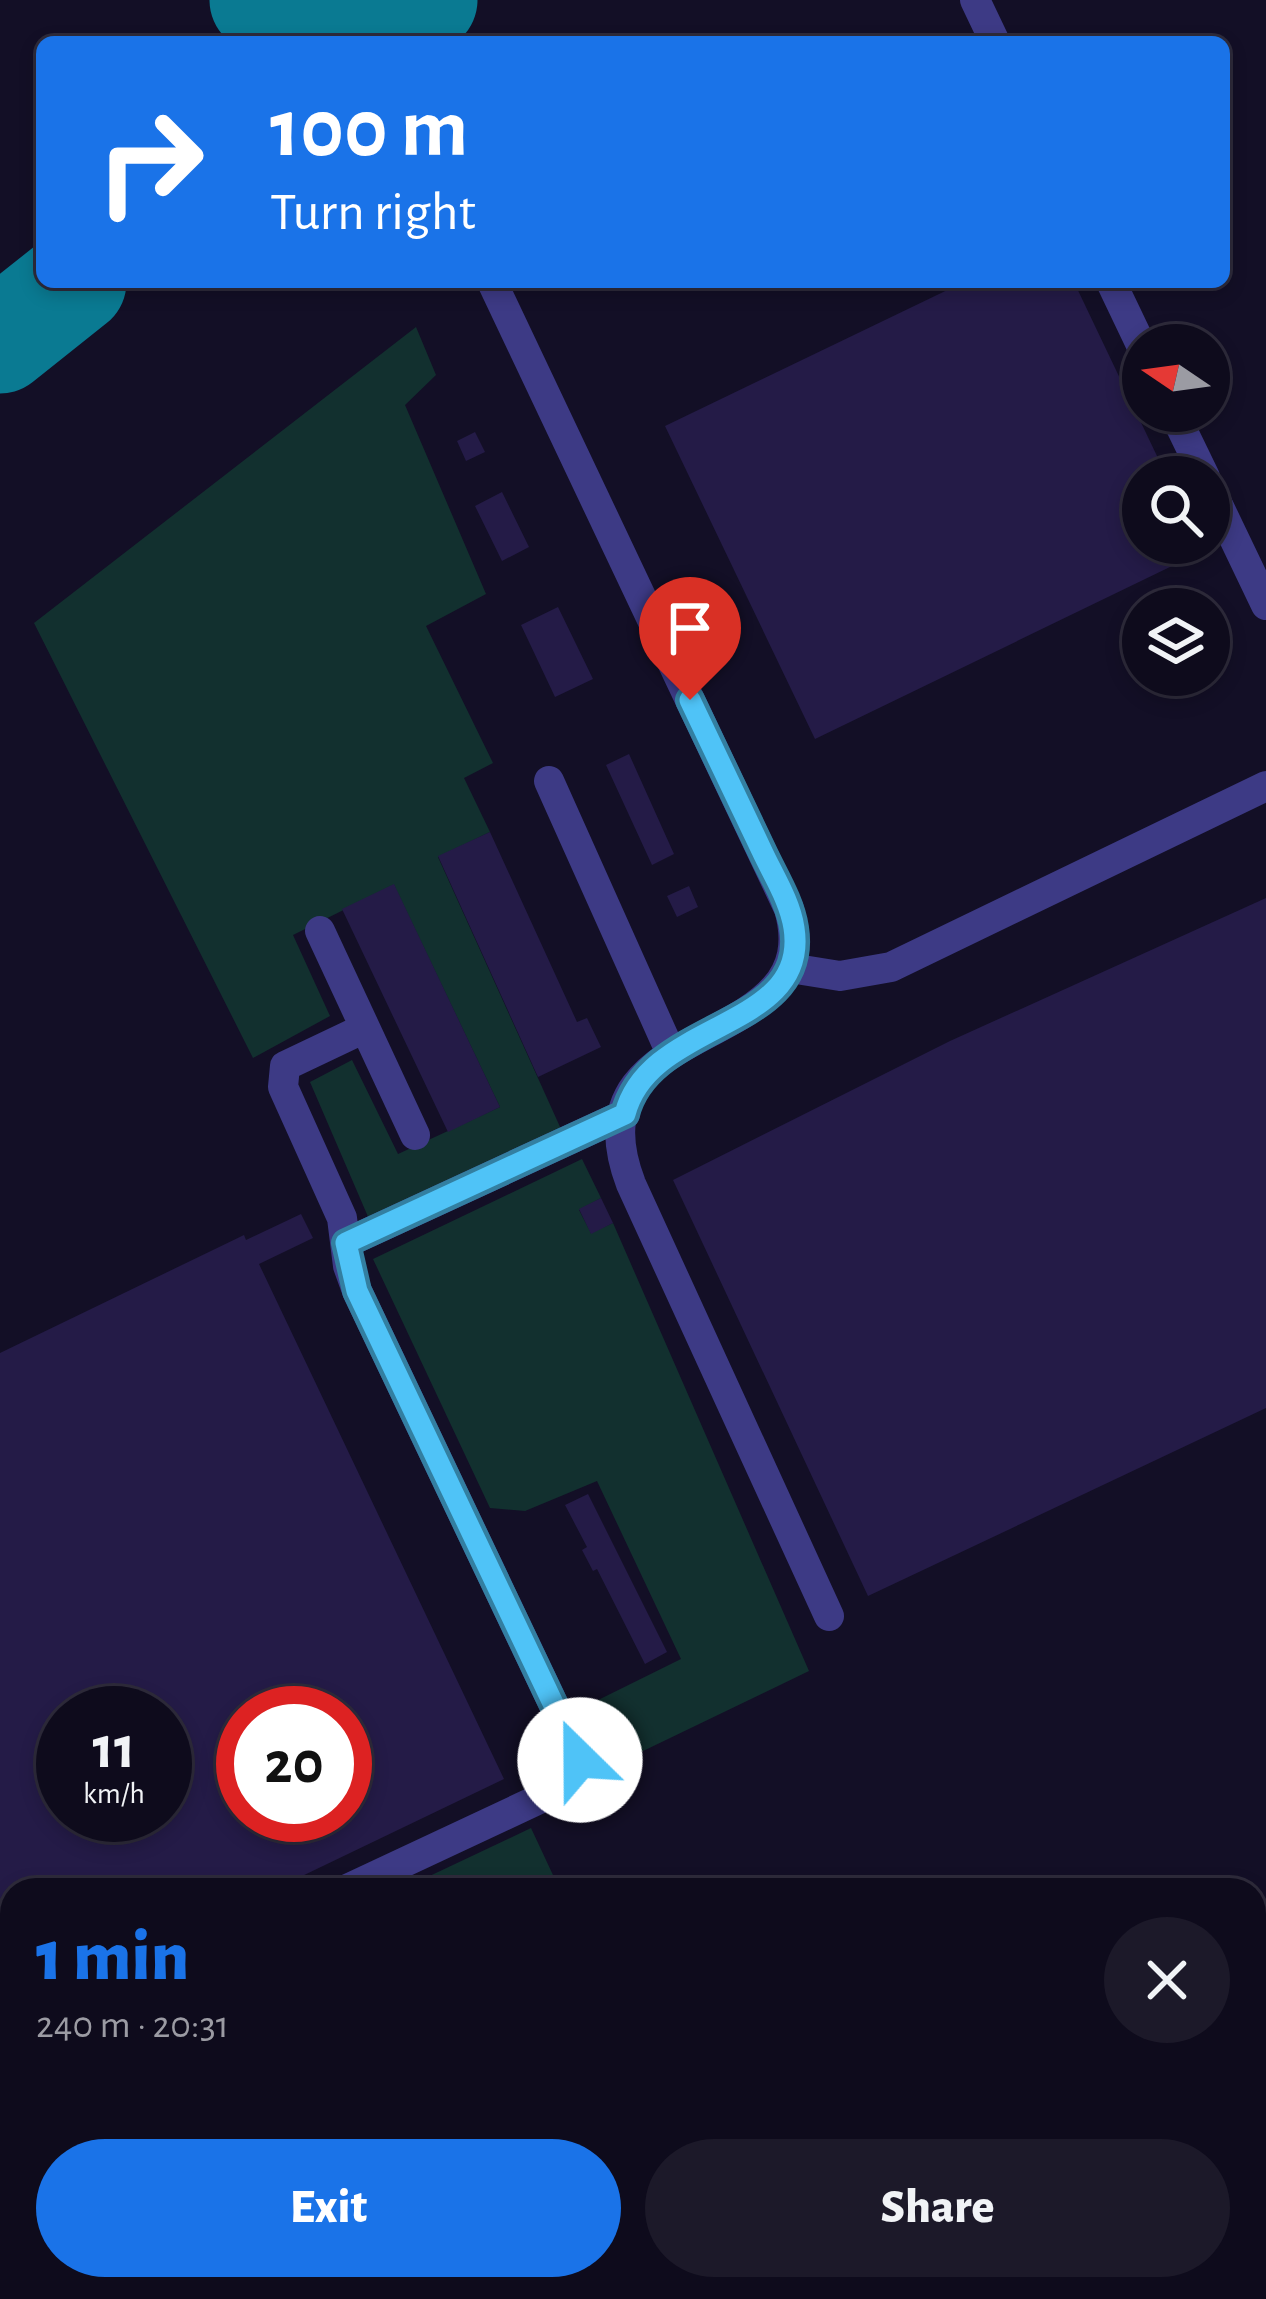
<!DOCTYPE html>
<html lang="en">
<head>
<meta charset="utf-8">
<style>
  body { margin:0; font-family:"Alegreya Sans",sans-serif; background:#1c1929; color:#f1f3f6; height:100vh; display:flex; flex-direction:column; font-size:45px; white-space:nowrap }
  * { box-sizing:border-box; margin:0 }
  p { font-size:39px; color:#9b9ba3 }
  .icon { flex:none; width:66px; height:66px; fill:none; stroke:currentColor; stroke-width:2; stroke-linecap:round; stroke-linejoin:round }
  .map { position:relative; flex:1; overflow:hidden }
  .panel { position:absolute; left:0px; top:1878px; width:1266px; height:423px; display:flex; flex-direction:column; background:#0e0b1c; border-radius:36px 36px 0 0; box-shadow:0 6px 18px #0003,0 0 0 3px #2e2b3b }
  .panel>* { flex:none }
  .top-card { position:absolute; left:36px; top:36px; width:1194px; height:252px; border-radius:18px; box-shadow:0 6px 18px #0003,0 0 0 3px #2e2b3b; background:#1a73e8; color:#fff; overflow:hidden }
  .needle { width:78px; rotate:283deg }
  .tools { position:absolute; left:1122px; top:324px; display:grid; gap:24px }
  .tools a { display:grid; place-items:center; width:108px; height:108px; border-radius:50%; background:#0e0b1c; box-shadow:0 6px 18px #0003,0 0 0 3px #2e2b3b; font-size:60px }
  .speed { position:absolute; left:36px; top:1686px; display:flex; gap:24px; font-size:60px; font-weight:700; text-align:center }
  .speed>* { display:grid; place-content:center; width:156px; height:156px; border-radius:50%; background:#0e0b1c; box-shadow:0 6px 18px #0003,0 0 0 3px #2e2b3b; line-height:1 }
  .speed small { font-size:30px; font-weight:400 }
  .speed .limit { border:18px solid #d22; background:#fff; color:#111 }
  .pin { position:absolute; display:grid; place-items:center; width:102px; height:102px; color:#fff; margin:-123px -51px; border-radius:50% 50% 50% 0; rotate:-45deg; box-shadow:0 0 12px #0007 }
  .pin .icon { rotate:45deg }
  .me { position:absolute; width:132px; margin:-66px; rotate:337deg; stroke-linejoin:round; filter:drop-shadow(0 0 9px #0008) }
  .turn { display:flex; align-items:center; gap:42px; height:252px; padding:0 36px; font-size:54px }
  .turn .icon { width:156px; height:156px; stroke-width:2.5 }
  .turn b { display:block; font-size:84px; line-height:102px }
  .round { display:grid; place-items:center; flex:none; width:126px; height:126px; border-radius:63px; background:#1c1929 }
  .headline { display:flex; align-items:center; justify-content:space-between; height:204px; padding:0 36px }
  h1 { font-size:72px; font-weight:800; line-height:90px; color:#1a73e8 }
  .action { display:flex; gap:24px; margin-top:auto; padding:24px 36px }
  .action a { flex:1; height:138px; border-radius:72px; background:#1a73e8; color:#fff; font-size:48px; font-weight:800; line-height:138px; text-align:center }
  .action a+a { background:#1c1929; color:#f1f3f6 }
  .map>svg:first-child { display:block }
  .green { fill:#12302f }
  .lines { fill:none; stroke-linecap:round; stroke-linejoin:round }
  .taxiway { stroke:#0a7a92; stroke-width:105 }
  .building { fill:#241b47; fill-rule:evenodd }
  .minor { stroke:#3d3a85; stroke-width:30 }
  .route-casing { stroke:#337fa1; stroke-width:30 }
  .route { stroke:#4fc3f7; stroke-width:21 }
</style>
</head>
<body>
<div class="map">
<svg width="1266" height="2299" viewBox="0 0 1266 2299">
  <rect width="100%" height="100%" fill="#130f26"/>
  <!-- green -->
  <path class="green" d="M 416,327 L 436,375 L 405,405 L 486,594 L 426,626 L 493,763 L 464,778 L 490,832 L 438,857 L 561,1129 L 369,1219 L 310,1082 L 352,1060 L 398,1154 L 500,1107 L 394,885 L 293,935 L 330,1016 L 253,1058 L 34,623 Z
    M 582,1159 L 601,1198 L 579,1210 L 591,1233 L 613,1223 L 809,1671 L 612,1766 L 586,1706 L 681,1659 L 597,1481 L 525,1511 L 490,1508 L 373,1259 Z
    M 531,1828 L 560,1890 L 400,1890 Z
    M 12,2072 L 12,2268 L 0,2274 L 0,2077 Z"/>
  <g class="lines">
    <!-- taxiway -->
    <path class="taxiway" d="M 262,0 L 292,29 L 320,42
      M 372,42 L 425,0
      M 0,341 L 74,282"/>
  </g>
  <!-- building -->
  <path class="building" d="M 964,282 L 1074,282 L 1167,477 L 1143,477 L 1143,543 L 1199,543 L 1203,551 L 815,739 L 665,426 Z
    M 475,432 L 485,452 L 466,461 L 457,441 Z
    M 502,492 L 529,547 L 502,561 L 475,506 Z
    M 558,607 L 593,679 L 555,697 L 521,625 Z
    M 629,754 L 674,854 L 652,865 L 606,765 Z
    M 490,832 L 577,1022 L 587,1018 L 601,1047 L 538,1077 L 438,856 Z
    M 394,884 L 500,1107 L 448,1132 L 342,909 Z
    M 689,886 L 698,907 L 677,917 L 667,896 Z
    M 1266,898 L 1266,1408 L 868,1596 L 673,1180 L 950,1041 Z
    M 601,1198 L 613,1223 L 591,1234 L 579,1209 Z
    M 301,1214 L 313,1238 L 259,1264 L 504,1779 L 273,1890 L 12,1890 L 12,2000 L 0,1974 L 0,1353 L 244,1235 L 246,1240 ZM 63,1713 L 165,1713 L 165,1815 L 63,1815 ZM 243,1713 L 345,1713 L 345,1815 L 243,1815 Z
    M 588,1494 L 667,1652 L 645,1664 L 597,1569 L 593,1571 L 582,1550 L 587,1547 L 565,1505 Z
    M 1025,2289 L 1208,2289 L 1212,2299 L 1003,2299 Z"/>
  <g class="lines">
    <!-- minor -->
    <path class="minor" d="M 975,0 L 995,42
      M 1111,282 L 1143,349
      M 493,284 L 789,909 C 831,1058 564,1010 631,1184 L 829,1616
      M 1173,411 L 1205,477
      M 1209,486 L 1266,605
      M 549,781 L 670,1051
      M 320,931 L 415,1135
      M 790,968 L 840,976 L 891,967 L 1266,786
      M 346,1243 L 625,1114
      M 345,1890 L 567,1786 L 574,1779 L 580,1760 L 357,1291 L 348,1266 L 342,1218 L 283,1087 L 285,1066 L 365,1028
      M 0,2051 L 12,2046
      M 1254,2102 L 1266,2096
      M 833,2299 L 854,2289"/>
  </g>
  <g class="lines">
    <defs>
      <path id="route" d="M 580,1760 L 357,1291 L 346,1243 L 625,1114 C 649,1019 810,1031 794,928 C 790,901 773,875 762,851 C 738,801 714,751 690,700"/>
    </defs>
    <!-- route casing -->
    <use href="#route" class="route-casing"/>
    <!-- route -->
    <use href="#route" class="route"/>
  </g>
</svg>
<div class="tools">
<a><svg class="needle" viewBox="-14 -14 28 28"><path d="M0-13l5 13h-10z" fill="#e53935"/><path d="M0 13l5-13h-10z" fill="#9b9ba3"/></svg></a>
<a><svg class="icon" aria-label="search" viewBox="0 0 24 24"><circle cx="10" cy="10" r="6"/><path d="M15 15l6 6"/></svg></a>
<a><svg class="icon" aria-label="layers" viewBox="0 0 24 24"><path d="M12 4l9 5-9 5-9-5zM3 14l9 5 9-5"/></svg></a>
</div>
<div class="speed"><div>11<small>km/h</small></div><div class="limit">20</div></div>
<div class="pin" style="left:690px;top:700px;background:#d93025"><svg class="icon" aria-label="arrive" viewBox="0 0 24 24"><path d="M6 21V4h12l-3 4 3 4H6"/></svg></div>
<svg class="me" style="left:580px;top:1760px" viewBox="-20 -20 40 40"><circle r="19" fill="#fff"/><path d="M0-13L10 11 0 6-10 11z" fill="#4fc3f7"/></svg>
<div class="top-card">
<div class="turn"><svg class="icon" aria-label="right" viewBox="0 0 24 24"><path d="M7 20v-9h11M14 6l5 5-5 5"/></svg><div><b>100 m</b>Turn right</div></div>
</div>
<section class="panel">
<div class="headline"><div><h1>1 min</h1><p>240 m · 20:31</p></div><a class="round"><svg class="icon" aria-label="close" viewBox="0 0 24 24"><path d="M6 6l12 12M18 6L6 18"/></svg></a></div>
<div class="action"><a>Exit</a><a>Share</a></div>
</section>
</div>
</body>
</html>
